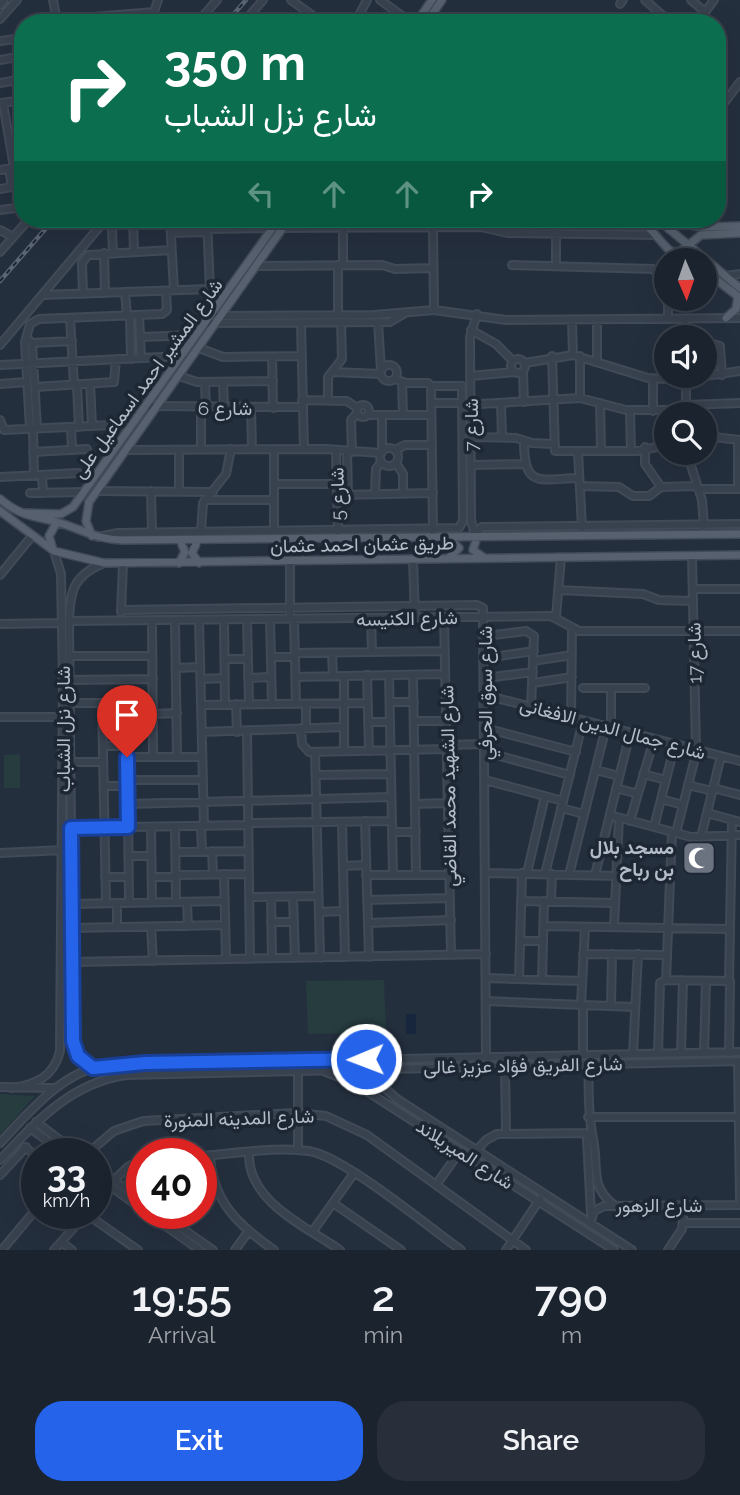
<!DOCTYPE html>
<html lang="en">
<head>
<meta charset="utf-8">
<style>
  body { margin:0; font-family:Raleway,Vazirmatn,sans-serif; background:#282f3a; color:#f1f3f6; height:100vh; display:flex; flex-direction:column; font-size:26px; white-space:nowrap }
  * { box-sizing:border-box; margin:0 }
  p { font-size:23px; color:#a0a4aa }
  .icon { flex:none; width:38px; height:38px; fill:none; stroke:currentColor; stroke-width:2; stroke-linecap:round; stroke-linejoin:round }
  .map { position:relative; height:1250px; overflow:hidden }
  .panel { display:flex; flex-direction:column; background:#1b232e; flex:1 }
  .panel>* { flex:none }
  .banner { position:absolute; left:14px; top:14px; width:712px; height:214px; border-radius:28px; box-shadow:0 7px 28px #0002,0 0 0 2px #39404a; background:#0b6e4f; color:#fff; overflow:hidden }
  .needle { width:46px; rotate:178deg }
  .tools { position:absolute; left:654px; top:248px; display:grid; gap:14px }
  .tools a { display:grid; place-items:center; width:63px; height:63px; border-radius:50%; background:#1b232e; box-shadow:0 7px 28px #0002,0 0 0 2px #39404a; font-size:35px }
  .speed { position:absolute; left:21px; top:1138px; display:flex; gap:14px; font-size:35px; font-weight:700; text-align:center }
  .speed>* { display:grid; place-content:center; width:91px; height:91px; border-radius:50%; background:#1b232e; box-shadow:0 7px 28px #0002,0 0 0 2px #39404a; line-height:1 }
  .speed small { font-size:18px; font-weight:400 }
  .speed .limit { border:10px solid #d22; background:#fff; color:#111 }
  .pin { position:absolute; display:grid; place-items:center; width:60px; height:60px; color:#fff; margin:-72px -30px; border-radius:50% 50% 50% 0; rotate:-45deg; box-shadow:0 0 7px #0007 }
  .pin .icon { rotate:45deg }
  .me { position:absolute; width:77px; margin:-38px; rotate:269deg; stroke-linejoin:round; filter:drop-shadow(0 0 5px #0008) }
  .turn { display:flex; align-items:center; gap:24px; height:147px; padding:0 35px; font-size:32px }
  .turn .icon { width:91px; height:91px; stroke-width:2.5 }
  .turn b { display:block; font-size:49px; line-height:60px }
  .lanes { display:flex; align-items:center; height:66px; padding:0 35px; background:#0003; justify-content:center; gap:35px; direction:ltr }
  .lanes .off { opacity:.35 }
  .eta { display:flex; justify-content:space-evenly; align-items:center; height:119px; text-align:center }
  .eta b { font-size:42px; font-weight:600; line-height:49px }
  .button { display:flex; gap:14px; margin-top:auto; padding:14px 35px }
  .button a { flex:1; height:80px; border-radius:28px; background:#2563eb; color:#fff; font-size:28px; font-weight:600; line-height:80px; text-align:center }
  .button a+a { background:#282f3a; color:#f1f3f6 }
  .map>svg:first-child { display:block }
  .green { fill:#263c3f }
  .water { fill:#17263c }
  .lines { fill:none; stroke-linecap:round; stroke-linejoin:round }
  .minor-casing { stroke:#414a57; stroke-width:10 }
  .major-casing { stroke:#414a57; stroke-width:10 }
  .minor { stroke:#38414e; stroke-width:6 }
  .major { stroke:#56606e; stroke-width:7 }
  .rail-casing { stroke:#5a6575; stroke-width:4.5 }
  .rail { stroke:#1d2633; stroke-width:2; stroke-dasharray:5; stroke-linecap:butt }
  .route-casing { stroke:#184099; stroke-width:18 }
  .route { stroke:#2563eb; stroke-width:12 }
  .labels { text-anchor:middle; dominant-baseline:central; stroke-width:7; stroke-linejoin:round; paint-order:stroke }
  .street-label { font-size:19px; fill:#b4bcc9; stroke:#1d2633 }
  .poi-label { font-size:19px; font-weight:bold; fill:#b4bcc9; stroke:#1d2633; text-anchor:end }
</style>
</head>
<body>
<div class="map">
<svg width="740" height="1250" viewBox="0 0 740 1250">
  <rect width="100%" height="100%" fill="#242f3e"/>
  <!-- green -->
  <path class="green" d="M 20,754 L 20,788 L 4,788 L 4,755 Z
    M 384,980 L 386,1033 L 308,1034 L 306,981 Z
    M 0,1094 L 35,1096 L 0,1135 Z"/>
  <!-- water -->
  <path class="water" d="M 406,1014 L 416,1014 L 416,1034 L 406,1034 Z"/>
  <g class="lines">
    <defs>
      <path id="minor" d="M 53,0 L 57,21
        M 291,0 L 323,23
        M 380,0 L 412,23
        M 645,0 L 671,23
        M 691,0 L 705,12
        M 620,4 L 623,0
        M 0,5 L 4,0
        M 0,19 L 17,0
        M 56,20 L 154,12
        M 33,21 L 33,23
        M 157,23 L 154,12 L 158,0
        M 197,23 L 217,0
        M 243,23 L 263,0
        M 299,23 L 308,12
        M 355,23 L 367,0
        M 697,23 L 714,0
        M 0,41 L 23,38
        M 0,60 L 23,56
        M 0,83 L 23,79
        M 2,103 L 23,100
        M 3,103 L 14,168
        M 718,111 L 740,82
        M 10,144 L 23,142
        M 9,169 L 12,187
        M 0,170 L 23,166
        M 0,189 L 23,185
        M 0,210 L 23,207
        M 133,219 L 134,252
        M 170,219 L 174,290
        M 207,219 L 210,289
        M 556,219 L 556,265
        M 611,219 L 611,225
        M 343,227 L 343,265
        M 433,227 L 434,310
        M 282,228 L 481,227 L 507,233 L 656,235
        M 207,229 L 272,228
        M 0,230 L 13,237
        M 171,233 L 207,232
        M 0,252 L 29,219
        M 104,253 L 105,293
        M 113,253 L 112,230 L 117,219
        M 338,265 L 338,315
        M 512,265 L 653,269 L 659,275 L 659,290 L 667,296
        M 256,266 L 382,265 L 395,269 L 433,268
        M 726,276 L 740,274
        M 125,292 L 127,316
        M 83,294 L 82,263 L 88,255 L 171,250
        M 42,295 L 210,289 L 227,293
        M 668,299 L 668,319
        M 139,315 L 141,358
        M 130,316 L 131,359
        M 218,316 L 374,315 L 434,310 L 506,320 L 740,318
        M 70,318 L 74,385
        M 685,319 L 685,338
        M 572,320 L 573,355
        M 597,320 L 597,362
        M 378,322 L 381,370
        M 206,323 L 390,322 L 405,313
        M 301,323 L 304,449
        M 471,330 L 496,344 L 513,361
        M 140,337 L 197,335
        M 27,338 L 32,343 L 37,428
        M 705,342 L 720,346 L 722,375
        M 32,343 L 72,341
        M 0,345 L 106,219
        M 199,348 L 223,357 L 302,356
        M 552,356 L 555,451 L 637,451 L 667,445
        M 580,356 L 580,398
        M 272,357 L 273,408
        M511 366a7 7 0 1 1 14 0a7 7 0 1 1-14 0Z
        M 525,363 L 573,355 L 648,378 L 686,380
        M381 373a8 8 0 1 1 16 0a8 8 0 1 1-16 0Z
        M 0,365 L 182,356
        M 332,372 L 381,374
        M 523,372 L 524,402
        M 179,376 L 197,382 L 273,381
        M 470,376 L 514,372
        M 705,376 L 740,371
        M 686,378 L 686,415
        M 395,379 L 406,383 L 428,383 L 431,386 L 433,532
        M 653,379 L 653,411
        M 205,382 L 206,408
        M 223,382 L 224,408
        M 402,382 L 403,415
        M 0,384 L 27,382
        M 90,384 L 92,426
        M 77,385 L 79,427
        M 35,387 L 114,382 L 116,359
        M 302,400 L 347,401 L 357,408
        M 328,401 L 328,377 L 342,359 L 341,322
        M 431,403 L 462,403
        M 600,403 L 601,451
        M 501,404 L 502,437
        M357 411a6 6 0 1 1 12 0a6 6 0 1 1-12 0Z
        M 462,405 L 580,398 L 626,410 L 686,410
        M 686,405 L 740,403
        M 148,406 L 303,407
        M 201,408 L 201,450
        M 251,408 L 252,449
        M 630,411 L 631,451
        M 367,415 L 431,415
        M 382,415 L 382,452
        M 0,420 L 4,430 L 133,424
        M 71,427 L 72,450
        M 30,429 L 25,342 L 30,324 L 39,319 L 162,314 L 167,310 L 166,291
        M 33,429 L 34,475
        M 705,436 L 740,440
        M 471,437 L 516,438 L 532,443 L 553,444
        M 738,440 L 738,489
        M 524,441 C 524,489 539,479 579,478
        M 645,447 L 645,464 L 661,487
        M380 457a9 9 0 1 1 18 0a9 9 0 1 1-18 0Z
        M 274,449 L 274,531
        M 126,450 L 326,449 L 381,453
        M 179,450 L 179,491
        M 336,450 L 338,532
        M 395,450 L 405,445 L 432,445
        M 33,452 L 87,449
        M 347,452 L 348,495
        M 352,452 L 351,420 L 357,413
        M 578,452 L 582,527
        M 687,453 L 702,500 L 704,526
        M 396,463 L 403,474 L 403,494
        M 471,465 L 524,464
        M 42,475 L 43,493
        M 0,477 L 78,473
        M 274,484 L 337,484
        M 580,486 L 619,487 L 633,496 L 649,496 L 661,487 L 696,486
        M 698,489 L 740,489
        M 97,491 L 213,492
        M 151,491 L 152,532
        M 30,493 L 84,492
        M 375,494 L 376,469 L 381,462
        M 337,495 L 433,493
        M 205,500 L 274,500
        M 201,532 L 203,503 L 226,474 L 231,449
        M 475,535 L 471,520 L 470,337 L 477,314
        M 98,537 L 118,533 L 459,528 L 463,521 L 462,386 L 431,386
        M 477,537 L 477,531 L 482,527 L 740,524
        M 692,556 L 696,750
        M 413,559 L 415,618
        M 290,561 L 290,619
        M 0,575 L 32,536
        M 693,589 L 740,589
        M 558,590 L 643,594 L 659,600 L 693,601
        M 121,610 L 477,605 L 483,608 L 486,1056
        M 121,612 L 123,564
        M 444,617 L 451,955
        M 556,617 L 561,557
        M 371,618 L 372,652
        M 270,619 L 272,704
        M 294,619 L 296,704
        M 199,620 L 204,826
        M 224,620 L 225,705
        M 247,620 L 249,704
        M 69,621 L 551,616 L 579,631 L 740,631
        M 152,621 L 153,757
        M 175,621 L 177,757
        M 0,624 L 62,623
        M 485,636 L 526,631 L 534,636 L 531,707
        M 295,653 L 445,651
        M 332,653 L 333,676
        M 69,656 L 152,656
        M 271,657 L 295,657
        M 485,658 L 534,651
        M 225,659 L 248,659
        M 533,661 L 572,655
        M 176,668 L 200,667
        M 367,675 L 369,751
        M 389,675 L 393,875
        M 413,675 L 416,875
        M 344,676 L 344,751
        M 295,677 L 445,674
        M 248,678 L 271,677
        M 485,678 L 533,672
        M 201,679 L 225,678
        M 69,680 L 153,679
        M 533,683 L 572,677
        M 583,688 L 645,688
        M 485,695 L 740,761
        M 390,702 L 414,702
        M 69,703 L 153,703
        M 102,703 L 106,903
        M 127,703 L 129,903
        M 236,704 L 237,732
        M 306,704 L 306,727
        M 201,705 L 368,703
        M 153,714 L 177,713
        M 0,717 L 63,717
        M 571,718 L 572,628
        M 414,721 L 446,721
        M 368,722 L 390,722
        M 301,728 L 302,744 L 309,752 L 447,749
        M 485,728 L 576,752
        M 611,728 L 611,688
        M 202,732 L 344,727
        M 247,732 L 250,959
        M 447,745 L 485,744
        M 103,746 L 127,746
        M 315,752 L 320,958
        M 485,752 L 570,775
        M 127,757 L 202,757
        M 70,762 L 103,762
        M 596,770 L 619,776
        M 643,774 L 666,780
        M 316,775 L 391,774
        M 127,780 L 203,780
        M 485,780 L 563,801
        M 688,785 L 712,791
        M 104,786 L 127,786
        M 616,788 L 638,794
        M 713,788 L 740,795
        M 661,799 L 683,805
        M 128,804 L 391,797
        M 415,804 L 448,803
        M 561,808 L 584,814
        M 707,813 L 740,822
        M 610,815 L 691,837 L 740,835
        M 365,821 L 369,957
        M 630,821 L 654,739
        M 342,822 L 345,957
        M 248,823 L 392,821
        M 201,826 L 202,851
        M 151,827 L 152,902
        M 175,827 L 176,902
        M 654,827 L 675,744
        M 70,828 L 248,825
        M 392,832 L 416,832
        M 676,833 L 697,750
        M 701,837 L 721,756
        M 212,851 L 213,874
        M 175,852 L 249,851
        M 0,853 L 63,850
        M 128,856 L 151,856
        M 343,866 L 366,865
        M 486,873 L 617,876
        M 527,873 L 545,796
        M 224,874 L 226,959
        M 545,874 L 583,721
        M 176,875 L 249,874
        M 366,875 L 450,875
        M 569,875 L 606,727
        M 595,875 L 630,733
        M 105,877 L 128,877
        M 152,877 L 176,877
        M 249,897 L 318,896
        M 271,897 L 272,958
        M 293,897 L 295,958
        M 367,900 L 450,898
        M 521,901 L 615,903
        M 551,901 L 552,874
        M 187,902 L 188,926
        M 117,903 L 117,927
        M 71,904 L 225,901
        M 319,912 L 344,911
        M 271,922 L 294,922
        M 368,923 L 451,920
        M 544,926 L 730,929
        M 151,927 L 153,961
        M 614,927 L 619,818
        M 71,928 L 225,925
        M 520,941 L 543,941
        M 583,954 L 666,955
        M 72,962 L 486,954
        M 486,978 L 582,981
        M 519,979 L 522,873
        M 542,980 L 544,901
        M 666,980 L 672,832
        M 729,981 L 732,820
        M 486,1001 L 634,1007
        M 581,1005 L 585,927
        M 611,1006 L 612,954
        M 681,1053 L 683,980
        M 704,1053 L 706,981
        M 633,1054 L 638,954
        M 658,1054 L 660,983 L 666,980 L 730,981 L 729,1053
        M 583,1055 L 583,1005
        M 738,1061 L 740,1201
        M 589,1063 C 588,1089 588,1114 593,1139 C 599,1165 589,1186 613,1204
        M 505,1064 L 506,1133
        M 93,1068 L 78,1056 L 73,1041 L 69,621 C 70,590 74,575 104,563
        M 383,1069 L 378,1082 L 397,1099 L 632,1250
        M 326,1072 L 354,1083 L 614,1250
        M 0,1087 L 54,1088
        M 11,1088 C 35,1085 54,1077 60,1051 L 63,681 L 61,574 L 54,551
        M 588,1117 L 739,1117
        M 36,1122 L 77,1153
        M 30,1128 L 64,1153
        M 590,1133 L 587,1139 L 591,1214
        M 0,1143 C 28,1113 61,1073 104,1065 L 740,1052
        M 24,1147 L 37,1156
        M 298,1150 L 298,1069
        M 476,1151 L 486,1140 L 497,1134 L 590,1133
        M 88,1153 L 114,1131 L 143,1121 L 297,1113 L 326,1116 L 367,1135 L 526,1250
        M 249,1153 C 247,1201 305,1226 340,1250
        M 210,1155 C 212,1201 238,1225 274,1250
        M 201,1156 C 235,1154 275,1146 309,1151 C 345,1157 427,1226 461,1250
        M 0,1160 C 37,1121 71,1083 126,1075 L 740,1061
        M 96,1168 L 142,1200
        M 0,1175 L 26,1147
        M 96,1176 L 142,1209
        M 114,1180 L 129,1166 L 142,1160
        M 436,1185 L 460,1151
        M 333,1203 L 401,1250
        M 85,1213 L 138,1250
        M 147,1213 L 200,1250
        M 160,1213 L 213,1250
        M 683,1223 L 740,1223
        M 590,1224 L 594,1211 L 604,1206 L 740,1205
        M 313,1231 L 354,1173
        M 61,1242 L 72,1250
        M 2,1250 L 37,1208
        M 54,1250 L 86,1214
        M 235,1250 L 248,1232
        M 506,1250 L 540,1199
        M 668,1250 L 682,1229 L 684,1205"/>
      <path id="major" d="M 416,23 L 432,0
        M 426,23 L 442,0
        M 641,219 L 668,249 L 684,261
        M 657,219 L 740,288
        M 661,221 L 704,227 L 740,226
        M 672,253 L 681,251 L 701,235 L 740,233
        M 705,271 L 740,298
        M 726,318 L 736,309 L 738,296
        M 0,499 C 23,518 34,515 60,523 C 83,530 96,539 122,540 L 740,534
        M 0,511 L 54,551 L 104,563 L 740,555
        M 24,513 L 61,514 L 73,507 L 279,219
        M 92,536 L 86,521 L 89,502 L 289,219
        M 477,537 L 473,550 L 483,557
        M 448,538 L 459,548 L 449,558
        M 198,540 L 192,553 L 199,563
        M 53,550 L 49,536 L 57,522
        M 179,563 L 185,552 L 180,540"/>
    </defs>
    <!-- minor casing -->
    <use href="#minor" class="minor-casing"/>
    <!-- major casing -->
    <use href="#major" class="major-casing"/>
    <!-- minor -->
    <use href="#minor" class="minor"/>
    <!-- major -->
    <use href="#major" class="major"/>
    <defs>
      <path id="rail" d="M 226,23 L 246,0
        M 0,281 L 54,219"/>
    </defs>
    <!-- rail casing -->
    <use href="#rail" class="rail-casing"/>
    <!-- rail -->
    <use href="#rail" class="rail"/>
  </g>
  <g class="lines">
    <defs>
      <path id="route" d="M 127,757 L 128,827 L 71,828 L 73,1041 L 78,1056 L 93,1068 L 145,1063 L 366,1059"/>
    </defs>
    <!-- route casing -->
    <use href="#route" class="route-casing"/>
    <!-- route -->
    <use href="#route" class="route"/>
  </g>
  <!-- icons -->
  <defs>
    <symbol id="mosque-square" viewBox="-11 -11 22 22"><rect x="-9" y="-9" width="18" height="18" rx="4" fill="#6b7280" stroke="#1d2633"/><path d="M3.5-4.9A6 6 0 1 0 3.5 4.9A5 5 0 1 1 3.5-4.9Z" fill="#fff"/></symbol>
  </defs>
  <g fill-rule="evenodd">
    <use href="#mosque-square" x="680" y="839" width="38" height="38"/>
  </g>
  <g class="labels">
    <!-- street labels -->
    <g class="street-label">
      <text transform="translate(147 378) rotate(-54)">شارع المشير احمد اسماعيل على</text>
      <text x="225" y="408">شارع 6</text>
      <text transform="translate(471 425) rotate(-90)">شارع 7</text>
      <text transform="translate(337 494) rotate(-91)">شارع 5</text>
      <text transform="translate(362 544) rotate(-1)">طريق عثمان احمد عثمان</text>
      <text transform="translate(407 618) rotate(-1)">شارع الكنيسه</text>
      <text transform="translate(694 653) rotate(-91)">شارع 17</text>
      <text transform="translate(485 693) rotate(-90)">شارع سوق الحرفي</text>
      <text transform="translate(613 728) rotate(15)">شارع جمال الدين الافغانى</text>
      <text transform="translate(63 729) rotate(-90)">شارع نزل الشباب</text>
      <text transform="translate(448 786) rotate(-91)">شارع الشهيد محمد القاضي</text>
      <text transform="translate(523 1065) rotate(-1)">شارع الفريق فؤاد عزيز غالى</text>
      <text transform="translate(239 1118) rotate(-2)">شارع المدينه المنورة</text>
      <text transform="translate(465 1154) rotate(33)">شارع الميريلاند</text>
      <text x="659" y="1205">شارع الزهور</text>
    </g>
    <!-- poi labels -->
    <g class="poi-label">
      <text x="674" y="847">مسجد بلال<tspan x="674" dy="22">بن رباح</tspan></text>
    </g>
  </g>
</svg>
<div class="tools">
<a><svg class="needle" viewBox="-14 -14 28 28"><path d="M0-13l5 13h-10z" fill="#e53935"/><path d="M0 13l5-13h-10z" fill="#a0a4aa"/></svg></a>
<a><svg class="icon" aria-label="sound" viewBox="0 0 24 24"><path d="M4 9h4l5-4v14l-5-4H4zM17 9q2 3 0 6"/></svg></a>
<a><svg class="icon" aria-label="search" viewBox="0 0 24 24"><circle cx="10" cy="10" r="6"/><path d="M15 15l6 6"/></svg></a>
</div>
<div class="speed"><div>33<small>km/h</small></div><div class="limit">40</div></div>
<div class="pin" style="left:127px;top:757px;background:#d93025"><svg class="icon" aria-label="arrive" viewBox="0 0 24 24"><path d="M6 21V4h12l-3 4 3 4H6"/></svg></div>
<svg class="me" style="left:366px;top:1059px" viewBox="-20 -20 40 40"><circle r="17" fill="#2563eb" stroke="#fff" stroke-width="3"/><path d="M0-11L8 9 0 5-8 9z" fill="#fff"/></svg>
<div class="banner">
<div class="turn"><svg class="icon" aria-label="right" viewBox="0 0 24 24"><path d="M7 20v-9h11M14 6l5 5-5 5"/></svg><div><b>350 m</b>شارع نزل الشباب</div></div>
<div class="lanes"><svg class="icon off" aria-label="left" viewBox="0 0 24 24"><path d="M17 20v-9H6M10 6l-5 5 5 5"/></svg><svg class="icon off" aria-label="ahead" viewBox="0 0 24 24"><path d="M12 20V5M6 11l6-6 6 6"/></svg><svg class="icon off" aria-label="ahead" viewBox="0 0 24 24"><path d="M12 20V5M6 11l6-6 6 6"/></svg><svg class="icon" aria-label="right" viewBox="0 0 24 24"><path d="M7 20v-9h11M14 6l5 5-5 5"/></svg></div>
</div>
</div>
<section class="panel">
<div class="eta">
<div><b>19:55</b><p>Arrival</p></div>
<div><b>2</b><p>min</p></div>
<div><b>790</b><p>m</p></div>
</div>
<div class="button"><a>Exit</a><a>Share</a></div>
</section>
</body>
</html>
